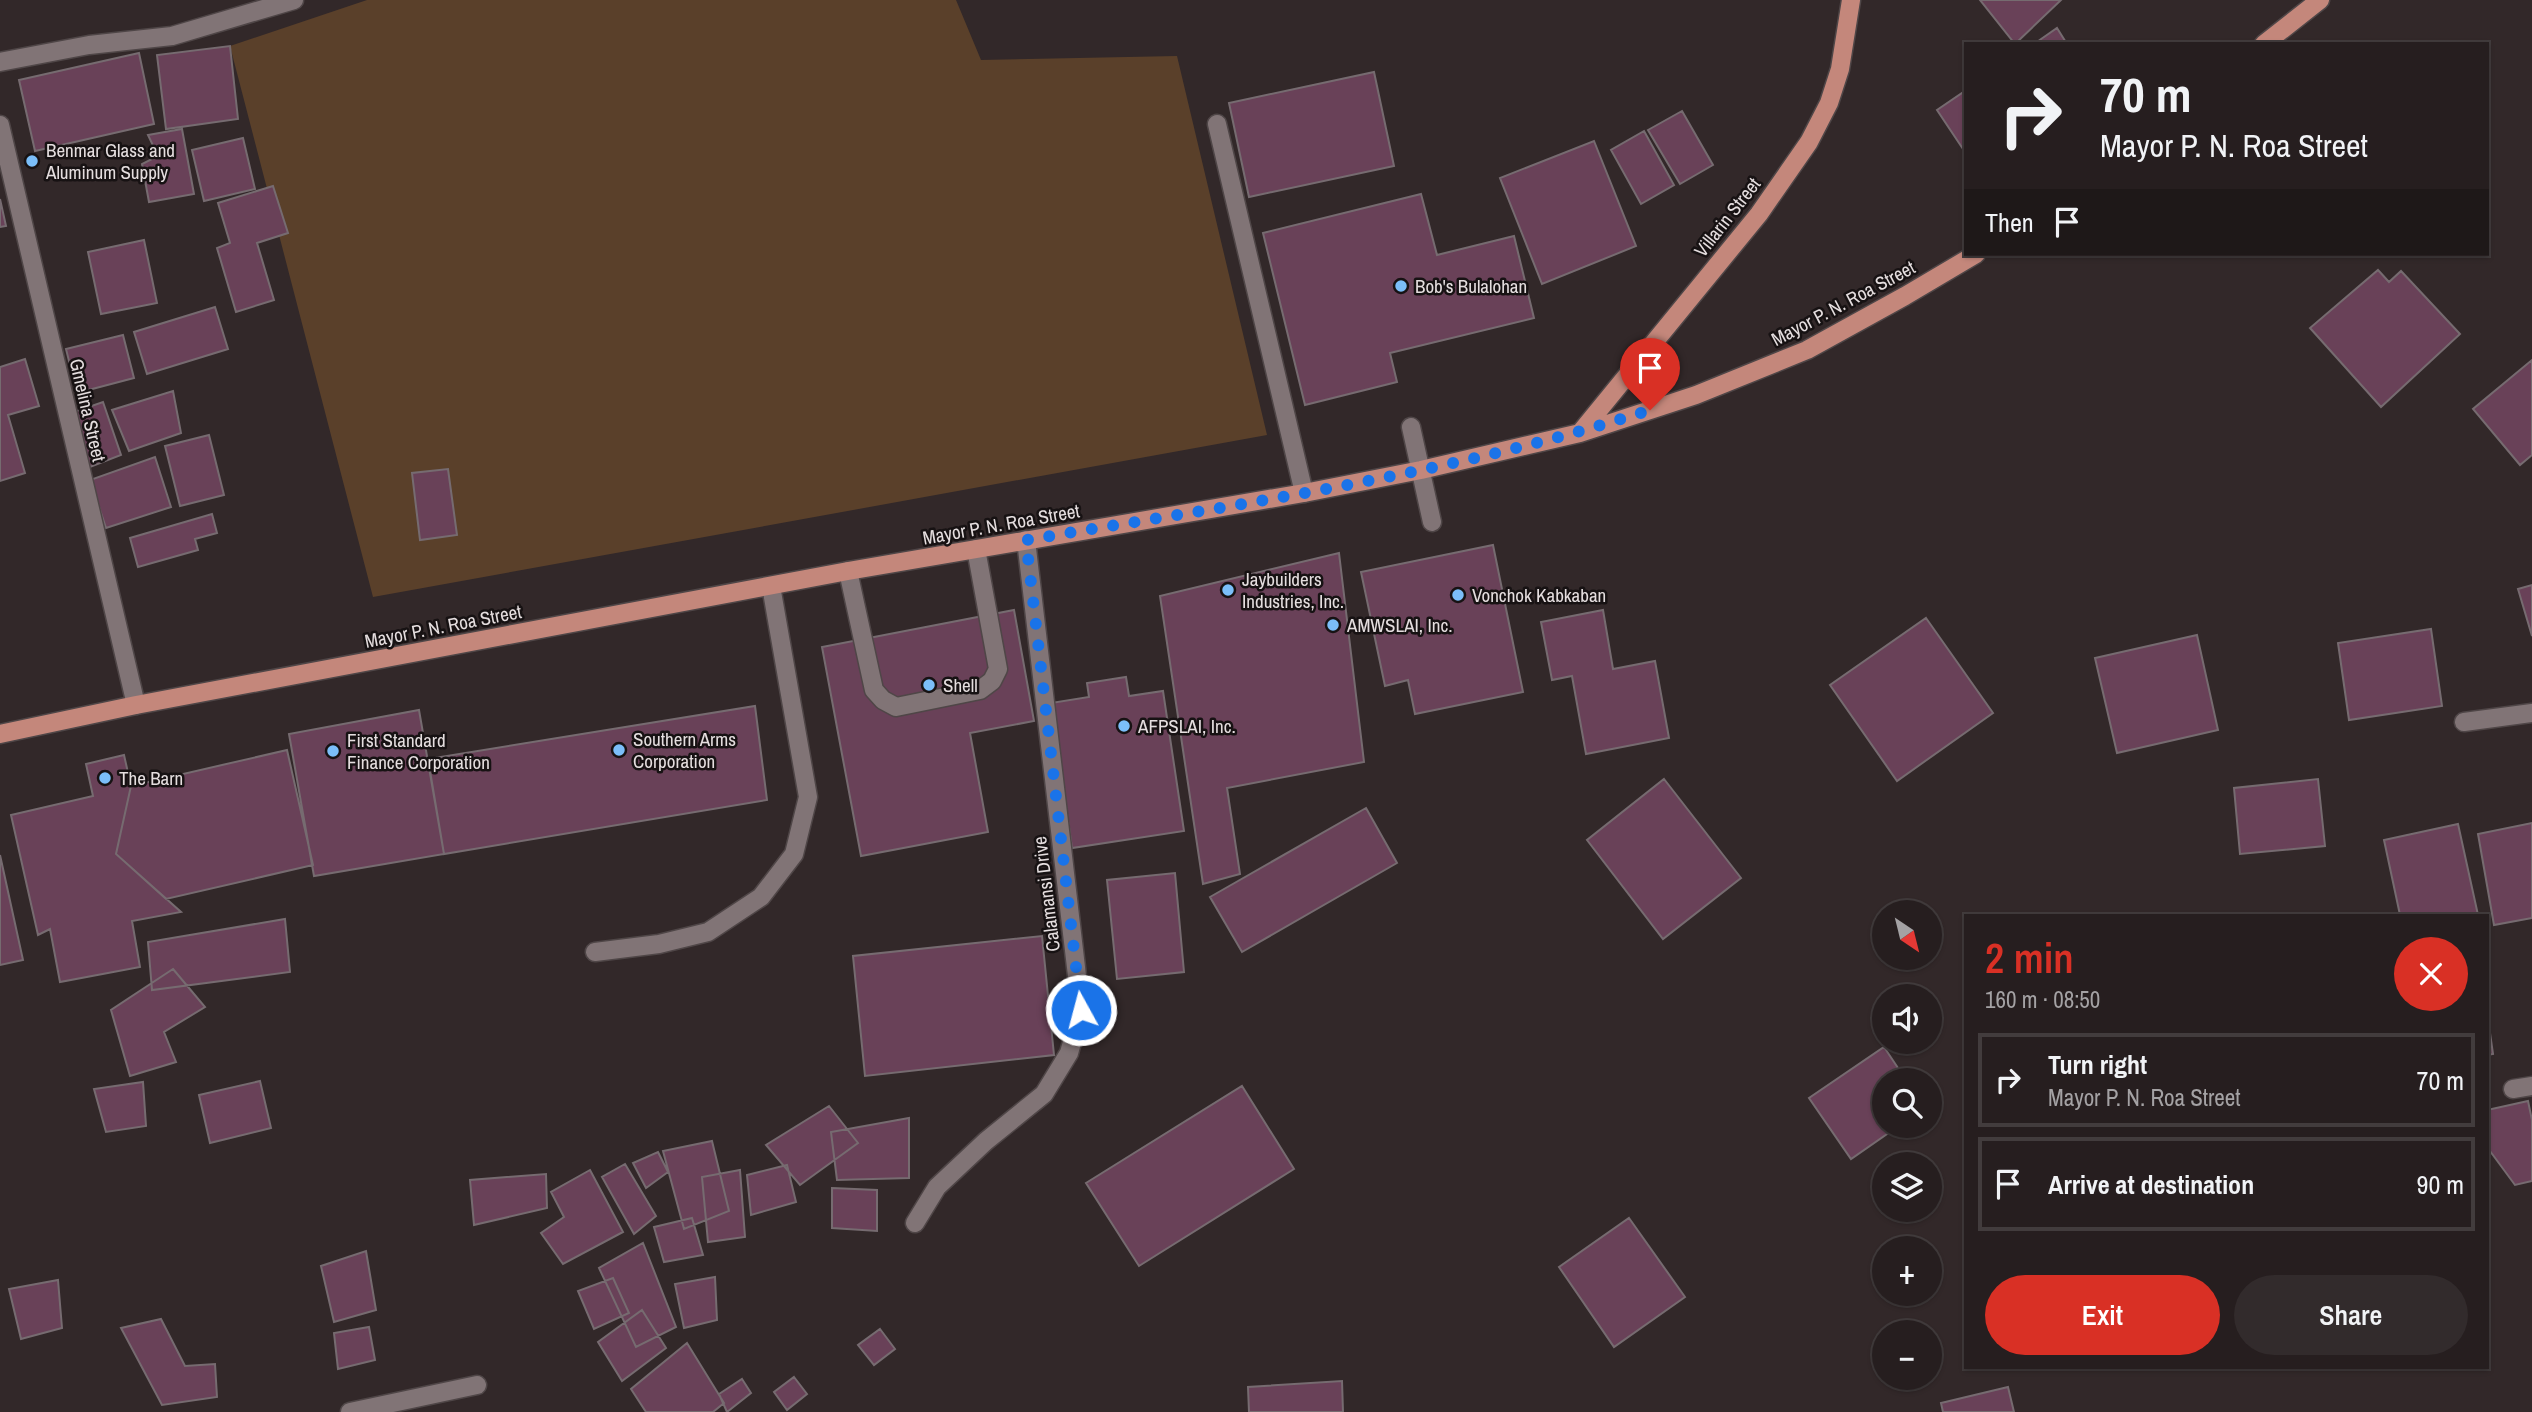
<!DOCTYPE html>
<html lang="en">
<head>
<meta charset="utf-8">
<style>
  body { margin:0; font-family:"Archivo Narrow",sans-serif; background:#322b2c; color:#f1f3f6; height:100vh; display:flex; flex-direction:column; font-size:26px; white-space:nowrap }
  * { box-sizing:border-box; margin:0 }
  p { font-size:23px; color:#a4a2a4 }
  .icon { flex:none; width:38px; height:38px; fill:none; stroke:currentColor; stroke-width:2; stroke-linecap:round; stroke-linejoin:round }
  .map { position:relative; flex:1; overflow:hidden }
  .drawer { position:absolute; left:1964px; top:914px; width:525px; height:455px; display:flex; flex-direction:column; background:#261e1f; border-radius:0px; box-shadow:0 2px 5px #0004,0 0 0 2px #423c3d }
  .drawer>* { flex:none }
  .top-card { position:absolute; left:1964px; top:42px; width:525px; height:214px; border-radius:0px; box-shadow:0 2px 5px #0004,0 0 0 2px #423c3d; background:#261e1f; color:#f1f3f6; overflow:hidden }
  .needle { width:46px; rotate:145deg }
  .controls { position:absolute; left:1872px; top:900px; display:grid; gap:14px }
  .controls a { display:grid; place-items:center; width:70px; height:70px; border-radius:50%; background:#261e1f; box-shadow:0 2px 5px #0004,0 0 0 2px #423c3d; font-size:35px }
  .pin { position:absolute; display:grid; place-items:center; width:60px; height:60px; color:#fff; margin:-72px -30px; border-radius:50% 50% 50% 0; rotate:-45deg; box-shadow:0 0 7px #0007 }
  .pin .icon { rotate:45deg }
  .me { position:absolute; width:77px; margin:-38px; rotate:353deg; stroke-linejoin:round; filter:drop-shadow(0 0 5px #0008) }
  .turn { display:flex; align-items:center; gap:24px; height:147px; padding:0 21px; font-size:32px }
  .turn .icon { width:91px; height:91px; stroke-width:2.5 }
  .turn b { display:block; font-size:49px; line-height:60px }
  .then { display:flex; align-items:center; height:66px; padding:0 21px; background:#0003; gap:14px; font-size:26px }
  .round { display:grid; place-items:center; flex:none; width:74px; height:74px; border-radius:37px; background:#322b2c }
  .headline { display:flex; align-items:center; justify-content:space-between; height:119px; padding:0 21px }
  h1 { font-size:42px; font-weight:600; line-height:52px; color:#d93025 }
  .cta { display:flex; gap:14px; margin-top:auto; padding:14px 21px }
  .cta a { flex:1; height:80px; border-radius:42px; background:#d93025; color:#fff; font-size:28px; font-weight:600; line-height:80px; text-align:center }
  .cta a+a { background:#322b2c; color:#f1f3f6 }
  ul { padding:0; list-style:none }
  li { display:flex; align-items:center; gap:21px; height:94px; margin:0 14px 10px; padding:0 7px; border:4px solid #423c3d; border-radius:0px }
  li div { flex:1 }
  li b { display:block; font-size:26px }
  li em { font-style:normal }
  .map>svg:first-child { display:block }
  .green { fill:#5a402a }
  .building { fill:#694158; stroke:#766b70; stroke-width:2 }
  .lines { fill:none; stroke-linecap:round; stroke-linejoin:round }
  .minor-casing { stroke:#4f4647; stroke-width:21 }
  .major-casing { stroke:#4f4647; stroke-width:21 }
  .minor { stroke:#817476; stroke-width:18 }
  .major { stroke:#c4877b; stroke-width:18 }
  .route { stroke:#1a73e8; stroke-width:12; stroke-dasharray:0 21.6 }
  .poi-dot { fill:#7bbef9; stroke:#171213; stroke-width:2.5 }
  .labels { text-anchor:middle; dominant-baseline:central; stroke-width:5; stroke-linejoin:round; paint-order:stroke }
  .poi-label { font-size:19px; fill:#e5dedf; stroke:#171213; text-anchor:start }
  .street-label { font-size:19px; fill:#e5dedf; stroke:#171213 }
</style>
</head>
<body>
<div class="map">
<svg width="2532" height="1412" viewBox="0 0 2532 1412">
  <rect width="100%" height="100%" fill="#322829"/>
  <!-- green -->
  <path class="green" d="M 367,0 L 956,0 L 981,60 L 1177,56 L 1267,435 L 373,597 L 230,46 Z"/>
  <!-- building -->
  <path class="building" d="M 1980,0 L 2061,0 L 2015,44 Z
    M 2057,28 L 2067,44 L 2034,44 Z
    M 230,46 L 238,119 L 166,129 L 157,55 Z
    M 139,53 L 154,124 L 35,151 L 19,80 Z
    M 1374,72 L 1394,166 L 1249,197 L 1229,103 Z
    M 1965,91 L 1965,152 L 1937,110 Z
    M 1682,111 L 1713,165 L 1680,184 L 1648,130 Z
    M 182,129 L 194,194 L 149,202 L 142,164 L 158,156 L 148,135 Z
    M 1644,131 L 1674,185 L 1641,204 L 1611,150 Z
    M 243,138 L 255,189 L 204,201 L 192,150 Z
    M 1594,141 L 1636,246 L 1542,284 L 1500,178 Z
    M 273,186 L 288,233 L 257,243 L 274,300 L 236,312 L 217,248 L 230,243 L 218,203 Z
    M 1421,194 L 1437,255 L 1514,236 L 1534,318 L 1390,353 L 1397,382 L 1305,405 L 1263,233 Z
    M 0,199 L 6,226 L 0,227 Z
    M 144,240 L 157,303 L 101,314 L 88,252 Z
    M 2378,270 L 2389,282 L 2401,271 L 2460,334 L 2381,407 L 2310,328 Z
    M 215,307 L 228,349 L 147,374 L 134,332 Z
    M 123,335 L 134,378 L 77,393 L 66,349 Z
    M 25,359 L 39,406 L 8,415 L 25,473 L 0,481 L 0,367 Z
    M 2532,360 L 2532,455 L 2520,465 L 2473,409 Z
    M 173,391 L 181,433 L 129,451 L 112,410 Z
    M 103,402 L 121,455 L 90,467 L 71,413 Z
    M 209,435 L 224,495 L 180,506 L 165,446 Z
    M 155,457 L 171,507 L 106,528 L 90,480 Z
    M 448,469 L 457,535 L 420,540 L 412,473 Z
    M 212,514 L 217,533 L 195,539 L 198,550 L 138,567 L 130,538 Z
    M 1493,545 L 1523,692 L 1415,714 L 1408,680 L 1385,686 L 1361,572 Z
    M 1339,553 L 1364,762 L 1227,788 L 1240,874 L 1203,884 L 1160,596 Z
    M 2532,585 L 2532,636 L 2518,589 Z
    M 1014,610 L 1034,721 L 970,733 L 988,832 L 861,856 L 822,647 Z
    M 1603,610 L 1613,669 L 1655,661 L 1669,738 L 1586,754 L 1572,676 L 1552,680 L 1541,622 Z
    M 1926,618 L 1993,713 L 1897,781 L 1830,685 Z
    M 2431,629 L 2442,706 L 2349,720 L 2338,643 Z
    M 2197,635 L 2218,730 L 2117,753 L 2095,658 Z
    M 1126,677 L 1129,696 L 1163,691 L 1184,831 L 1072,848 L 1051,703 L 1089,697 L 1087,683 Z
    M 755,706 L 767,800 L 444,854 L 428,759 Z
    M 419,710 L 444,854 L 314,876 L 289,734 Z
    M 287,750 L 313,865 L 166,899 L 116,854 L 131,786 Z
    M 124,755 L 131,786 L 116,854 L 181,912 L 132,921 L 140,967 L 60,982 L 50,929 L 38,935 L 11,815 L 93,796 L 86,764 Z
    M 1664,779 L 1741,878 L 1663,939 L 1587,840 Z
    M 2318,779 L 2325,846 L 2240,854 L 2234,788 Z
    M 1366,808 L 1397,863 L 1242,952 L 1210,897 Z
    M 2532,823 L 2532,918 L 2494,925 L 2478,834 Z
    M 2458,824 L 2478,915 L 2400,915 L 2384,840 Z
    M 0,855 L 23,960 L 0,965 Z
    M 1175,873 L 1184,972 L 1117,979 L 1107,880 Z
    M 285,919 L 290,972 L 152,990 L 148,942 Z
    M 1042,936 L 1054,1055 L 865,1076 L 853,956 Z
    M 173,969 L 205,1007 L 164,1032 L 176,1062 L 130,1076 L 111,1010 Z
    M 2487,1012 L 2493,1054 L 2487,1055 Z
    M 1884,1047 L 1906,1080 L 1885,1080 L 1885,1125 L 1900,1125 L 1851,1159 L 1809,1098 Z
    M 260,1081 L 271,1128 L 210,1143 L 199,1095 Z
    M 143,1082 L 146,1126 L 106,1132 L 94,1089 Z
    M 1242,1086 L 1294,1169 L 1139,1266 L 1086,1183 Z
    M 2528,1101 L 2532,1120 L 2532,1181 L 2515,1185 L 2487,1147 L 2487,1110 Z
    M 829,1106 L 858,1143 L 800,1185 L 766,1145 Z
    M 909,1118 L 909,1178 L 837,1180 L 831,1132 Z
    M 712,1141 L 729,1211 L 684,1229 L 663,1151 Z
    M 658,1152 L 668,1172 L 646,1188 L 633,1163 Z
    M 625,1164 L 656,1216 L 634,1234 L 602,1177 Z
    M 787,1165 L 796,1202 L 751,1215 L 747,1175 Z
    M 590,1170 L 623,1232 L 563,1264 L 541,1233 L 564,1217 L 551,1192 Z
    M 740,1170 L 745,1237 L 708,1242 L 702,1177 Z
    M 546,1174 L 547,1208 L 474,1225 L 470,1180 Z
    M 832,1188 L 877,1190 L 877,1231 L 832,1228 Z
    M 692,1218 L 703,1255 L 664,1262 L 654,1227 Z
    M 1629,1218 L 1685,1297 L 1614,1347 L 1559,1267 Z
    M 643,1243 L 676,1327 L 636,1347 L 599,1268 Z
    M 366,1251 L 376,1310 L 334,1322 L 321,1266 Z
    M 715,1277 L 717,1320 L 684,1328 L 675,1284 Z
    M 613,1278 L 629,1313 L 594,1329 L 578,1291 Z
    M 58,1280 L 62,1328 L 21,1339 L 9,1289 Z
    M 642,1310 L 666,1348 L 622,1381 L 598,1342 Z
    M 161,1319 L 185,1366 L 215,1364 L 217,1397 L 162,1405 L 121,1328 Z
    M 369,1327 L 375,1360 L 338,1369 L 334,1333 Z
    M 880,1329 L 895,1349 L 874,1365 L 858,1345 Z
    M 687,1343 L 724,1403 L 713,1412 L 646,1412 L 631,1389 Z
    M 794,1377 L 807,1394 L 787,1410 L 774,1392 Z
    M 742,1379 L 751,1393 L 727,1412 L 719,1394 Z
    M 1342,1381 L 1343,1412 L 1249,1412 L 1248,1387 Z
    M 2008,1387 L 2014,1412 L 1943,1412 L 1941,1403 Z"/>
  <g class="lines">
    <defs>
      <path id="minor" d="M 0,62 L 89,45 L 172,36 L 294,0
        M 1217,124 L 1304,493
        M 0,125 L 136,705
        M 1411,427 L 1432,522
        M 848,571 L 874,690 L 883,700 L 896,707 L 980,690 L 992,681 L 998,669 L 976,549
        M 2464,722 L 2532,713
        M 595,952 L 659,944 L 708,932 L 761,897 L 794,854 L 808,797 L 771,586
        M 2513,1089 L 2532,1086
        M 915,1223 L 937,1187 L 986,1141 L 1044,1094 L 1069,1053 L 1081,1010 L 1026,540
        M 350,1412 L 477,1385"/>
      <path id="major" d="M 2264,44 L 2320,0
        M 1580,433 L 1759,214 L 1809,142 L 1829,103 L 1840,69 L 1851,0
        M 0,734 L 136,705 L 848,571 L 1304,493 L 1421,470 L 1580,433 L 1696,395 L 1807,350 L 1905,296 L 1976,254"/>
    </defs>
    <!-- minor casing -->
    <use href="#minor" class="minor-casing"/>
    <!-- major casing -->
    <use href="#major" class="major-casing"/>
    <!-- minor -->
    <use href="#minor" class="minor"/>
    <!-- major -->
    <use href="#major" class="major"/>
  </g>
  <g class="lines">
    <!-- route -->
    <path class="route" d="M 1081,1010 L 1026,540 C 1235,505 1448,475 1650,410"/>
  </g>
  <!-- markers -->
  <g class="poi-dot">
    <circle cx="32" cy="161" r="7"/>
    <circle cx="1401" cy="286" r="7"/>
    <circle cx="1228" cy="590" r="7"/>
    <circle cx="1458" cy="595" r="7"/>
    <circle cx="1333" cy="625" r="7"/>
    <circle cx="929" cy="685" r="7"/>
    <circle cx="1124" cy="726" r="7"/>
    <circle cx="619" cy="750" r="7"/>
    <circle cx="333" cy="751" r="7"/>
    <circle cx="105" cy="778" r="7"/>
  </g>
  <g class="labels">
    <!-- poi labels -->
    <g class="poi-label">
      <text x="46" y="150">Benmar Glass and<tspan x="46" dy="22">Aluminum Supply</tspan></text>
      <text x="1415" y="286">Bob's Bulalohan</text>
      <text x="1242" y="579">Jaybuilders<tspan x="1242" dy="22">Industries, Inc.</tspan></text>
      <text x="1472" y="595">Vonchok Kabkaban</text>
      <text x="1347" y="625">AMWSLAI, Inc.</text>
      <text x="943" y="685">Shell</text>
      <text x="1138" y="726">AFPSLAI, Inc.</text>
      <text x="633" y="739">Southern Arms<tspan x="633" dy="22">Corporation</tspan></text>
      <text x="347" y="740">First Standard<tspan x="347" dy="22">Finance Corporation</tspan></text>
      <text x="119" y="778">The Barn</text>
    </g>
    <!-- street labels -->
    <g class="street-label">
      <text transform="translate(1727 217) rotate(-52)">Villarin Street</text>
      <text transform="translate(1843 303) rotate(-28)">Mayor P. N. Roa Street</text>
      <text transform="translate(88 410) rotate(77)">Gmelina Street</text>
      <text transform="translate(1001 524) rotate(-10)">Mayor P. N. Roa Street</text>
      <text transform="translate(443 626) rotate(-11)">Mayor P. N. Roa Street</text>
      <text transform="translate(1046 894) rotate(-97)">Calamansi Drive</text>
    </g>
  </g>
</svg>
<div class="controls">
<a><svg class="needle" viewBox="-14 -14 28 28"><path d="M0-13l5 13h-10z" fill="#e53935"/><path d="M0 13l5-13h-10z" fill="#a4a2a4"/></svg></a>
<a><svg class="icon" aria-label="sound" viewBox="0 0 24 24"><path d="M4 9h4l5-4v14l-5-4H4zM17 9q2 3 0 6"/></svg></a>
<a><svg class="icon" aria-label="search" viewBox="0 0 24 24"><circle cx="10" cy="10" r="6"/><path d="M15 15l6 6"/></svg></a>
<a><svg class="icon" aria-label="layers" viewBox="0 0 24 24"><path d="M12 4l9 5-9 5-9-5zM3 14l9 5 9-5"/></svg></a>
<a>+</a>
<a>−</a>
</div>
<div class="pin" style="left:1650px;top:410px;background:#d93025"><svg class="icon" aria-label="arrive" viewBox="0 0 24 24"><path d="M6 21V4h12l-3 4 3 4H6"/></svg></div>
<svg class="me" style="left:1081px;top:1010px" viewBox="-20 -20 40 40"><circle r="17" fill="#1a73e8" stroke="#fff" stroke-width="3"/><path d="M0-11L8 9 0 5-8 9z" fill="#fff"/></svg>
<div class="top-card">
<div class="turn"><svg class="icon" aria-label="right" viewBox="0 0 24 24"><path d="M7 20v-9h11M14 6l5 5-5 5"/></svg><div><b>70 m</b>Mayor P. N. Roa Street</div></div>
<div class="then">Then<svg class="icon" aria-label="arrive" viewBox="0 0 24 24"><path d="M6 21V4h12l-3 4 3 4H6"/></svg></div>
</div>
<section class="drawer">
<div class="headline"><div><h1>2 min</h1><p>160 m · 08:50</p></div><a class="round" style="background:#d93025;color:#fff"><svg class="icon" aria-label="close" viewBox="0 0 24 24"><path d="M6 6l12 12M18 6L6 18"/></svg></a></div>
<ul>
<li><svg class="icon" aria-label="right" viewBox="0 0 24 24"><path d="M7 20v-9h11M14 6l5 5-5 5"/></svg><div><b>Turn right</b><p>Mayor P. N. Roa Street</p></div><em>70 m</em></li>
<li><svg class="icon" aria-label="arrive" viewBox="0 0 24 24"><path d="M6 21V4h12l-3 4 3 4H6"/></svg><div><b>Arrive at destination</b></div><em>90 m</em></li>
</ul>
<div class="cta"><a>Exit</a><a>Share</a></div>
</section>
</div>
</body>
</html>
